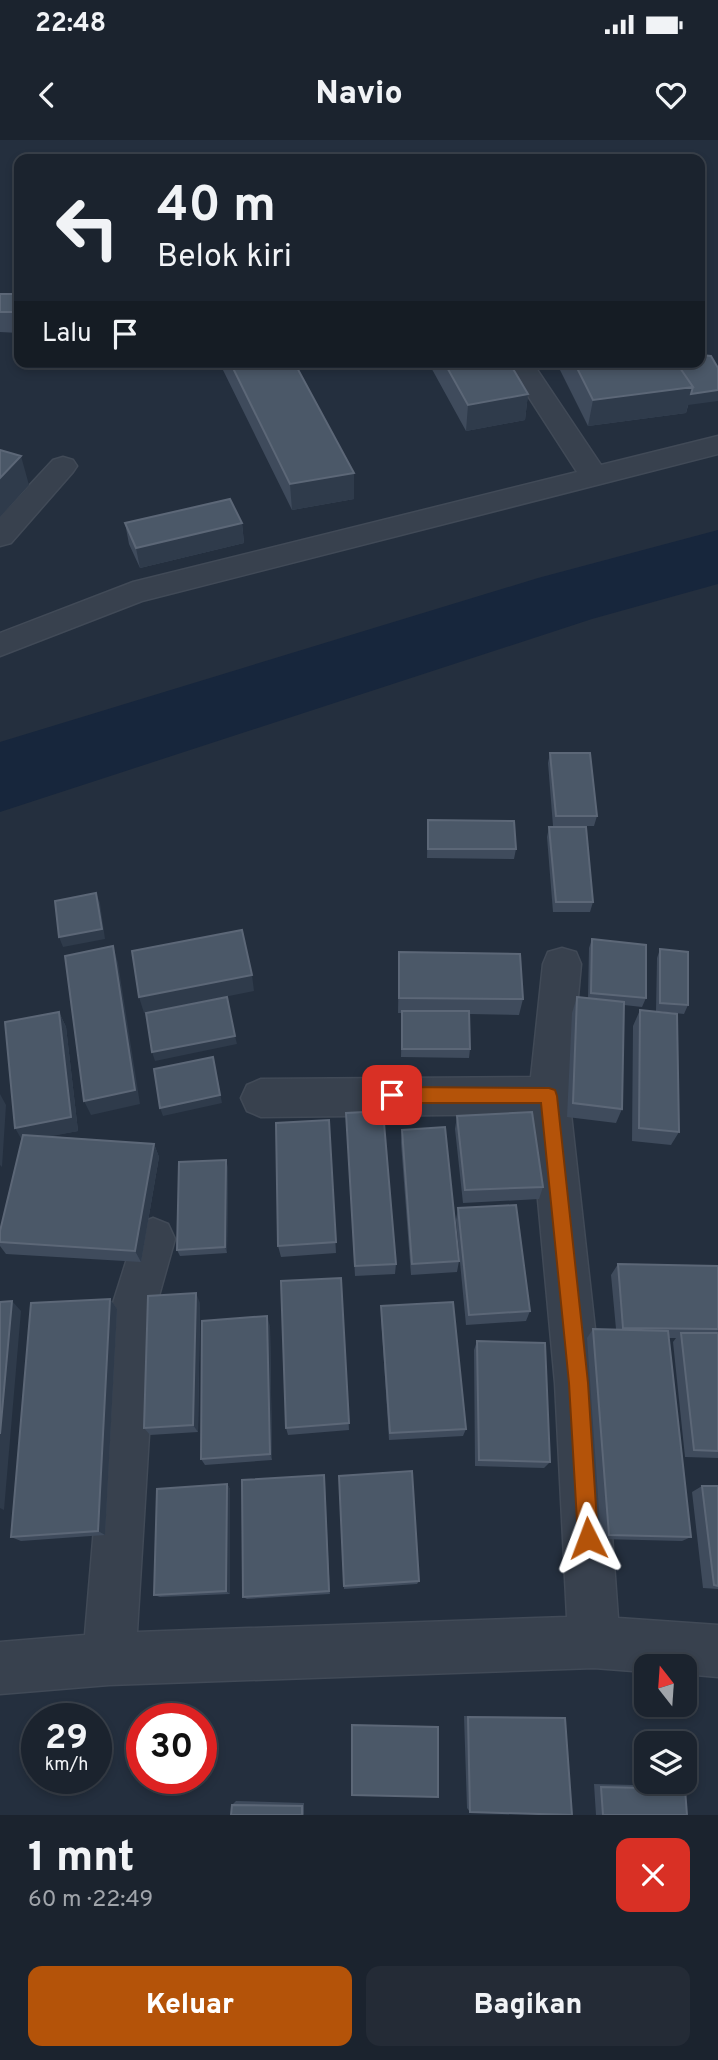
<!DOCTYPE html>
<html lang="id">
<head>
<meta charset="utf-8">
<style>
  body { margin:0; font-family:Overpass,sans-serif; background:#242b36; color:#f1f3f6; height:100vh; display:flex; flex-direction:column; font-size:26px; white-space:nowrap }
  * { box-sizing:border-box; margin:0 }
  p { font-size:23px; color:#a0a4aa }
  .icon { flex:none; width:38px; height:38px; fill:none; stroke:currentColor; stroke-width:2; stroke-linecap:round; stroke-linejoin:round }
  .map { position:relative; height:1675px; overflow:hidden }
  .panel { display:flex; flex-direction:column; background:#1b232e; flex:1 }
  .panel>* { flex:none }
  .hud { position:absolute; left:14px; top:14px; width:691px; height:214px; border-radius:14px; box-shadow:0 4px 10px #0003,0 0 0 2px #39404a; background:#1b232e; color:#f1f3f6; overflow:hidden }
  .needle { width:46px; rotate:343deg }
  .controls { position:absolute; left:634px; top:1514px; display:grid; gap:14px }
  .controls a { display:grid; place-items:center; width:63px; height:63px; border-radius:14px; background:#1b232e; box-shadow:0 4px 10px #0003,0 0 0 2px #39404a; font-size:35px }
  .speed { position:absolute; left:21px; top:1563px; display:flex; gap:14px; font-size:35px; font-weight:700; text-align:center }
  .speed>* { display:grid; place-content:center; width:91px; height:91px; border-radius:50%; background:#1b232e; box-shadow:0 4px 10px #0003,0 0 0 2px #39404a; line-height:1 }
  .speed small { font-size:18px; font-weight:400 }
  .speed .limit { border:10px solid #d22; background:#fff; color:#111 }
  .pin { position:absolute; display:grid; place-items:center; width:60px; height:60px; color:#fff; margin:-30px; border-radius:14px; box-shadow:0 4px 10px #0006 }
  .me { position:absolute; width:77px; margin:-38px; rotate:357deg; stroke-linejoin:round; filter:drop-shadow(0 0 5px #0008) }
  .turn { display:flex; align-items:center; gap:24px; height:147px; padding:0 28px; font-size:32px }
  .turn .icon { width:91px; height:91px; stroke-width:2.5 }
  .turn b { display:block; font-size:49px; line-height:60px }
  .then { display:flex; align-items:center; height:66px; padding:0 28px; background:#0003; gap:14px; font-size:26px }
  .round { display:grid; place-items:center; flex:none; width:74px; height:74px; border-radius:14px; background:#242b36 }
  .summary { display:flex; align-items:center; justify-content:space-between; height:119px; padding:0 28px }
  h1 { font-size:42px; font-weight:800; line-height:52px }
  .primary-button { display:flex; gap:14px; margin-top:auto; padding:14px 28px }
  .primary-button a { flex:1; height:80px; border-radius:14px; background:#b45309; color:#fff; font-size:28px; font-weight:800; line-height:80px; text-align:center }
  .primary-button a+a { background:#242b36; color:#f1f3f6 }
  .status { display:flex; justify-content:space-between; align-items:center; height:49px; padding:0 35px; background:#1b232e; direction:ltr }
  .status svg { height:19px; fill:currentColor }
  header { display:flex; justify-content:space-between; align-items:center; height:91px; padding:0 28px; background:#1b232e; font-size:32px; font-weight:800 }
  .map>svg:first-child { display:block }
  .lines { fill:none; stroke-linecap:round; stroke-linejoin:round }
  .river { fill:#17263c; fill-rule:evenodd }
  .minor-casing { stroke:#414a57; stroke-width:3 }
  .minor { fill:#38414e; fill-rule:evenodd }
  .wall { fill:#3f4b5c }
  .shaded-wall { fill:#2f3b4b }
  .building { fill:#4b5868; stroke:#5c6777; stroke-width:2 }
  .route { fill:#b45309; stroke:#753606; stroke-width:2 }
</style>
</head>
<body>
<div class="status"><b>22:48</b><svg viewBox="0 0 49 12"><path d="M0 12V9h3v3zM5 12V6h3v6zM10 12V3h3v9zM15 12V0h3v12zM26 1h20v11H26zM47 4h2v5h-2z"/></svg></div>
<header><svg class="icon" aria-label="back" viewBox="0 0 24 24"><path d="M15 5l-7 7 7 7"/></svg>Navio<svg class="icon" aria-label="heart" viewBox="0 0 24 24"><path d="M12 20l-8-8c-3-5 5-10 8-4 3-6 11-1 8 4z"/></svg></header>
<div class="map">
<svg width="718" height="1675" viewBox="0 0 718 1675">
  <rect width="100%" height="100%" fill="#242f3e"/>
  <g class="lines">
    <!-- river -->
    <path class="river" d="M 718,390 L 718,444 L 592,479 L 0,672 L 0,602 L 538,438 Z"/>
    <defs>
      <path id="minor" d="M 506,222 L 532,222 L 601,325 L 718,296 L 718,314 L 142,461 L 0,516 L 0,493 L 133,442 L 577,332 Z
        M 63,317 L 73,320 L 77,326 L 73,332 L 11,403 L 0,406 L 0,377 L 53,320 Z
        M 562,808 L 576,812 L 581,824 L 569,956 L 601,1243 L 618,1478 L 718,1485 L 718,1537 L 684,1534 L 684,1526 L 646,1526 L 646,1532 L 594,1528 L 109,1545 L 0,1554 L 0,1502 L 85,1495 L 113,1163 L 138,1084 L 153,1078 L 168,1084 L 175,1099 L 157,1163 L 137,1492 L 567,1477 L 555,1243 L 530,974 L 261,977 L 247,971 L 241,958 L 247,945 L 261,939 L 531,937 L 543,824 L 548,812 Z"/>
    </defs>
    <!-- minor casing -->
    <use href="#minor" class="minor-casing"/>
    <!-- minor -->
    <use href="#minor" class="minor"/>
  </g>
  <!-- wall -->
  <path class="wall" d="M 0,154 L 19,154 L 19,193 L 0,192 Z
    M 219,222 L 294,222 L 354,359 L 292,370 Z
    M 428,222 L 509,222 L 528,254 L 525,280 L 466,291 Z
    M 556,222 L 700,222 L 686,273 L 588,286 Z
    M 125,383 L 242,383 L 244,403 L 140,428 L 129,404 Z
    M 550,613 L 597,676 L 594,686 L 553,686 L 548,623 Z
    M 428,680 L 516,709 L 514,719 L 427,718 Z
    M 549,687 L 593,762 L 590,772 L 553,772 L 547,697 Z
    M 592,799 L 646,858 L 642,867 L 624,865 L 622,969 L 616,983 L 567,977 L 572,873 L 577,857 L 588,858 L 589,808 Z
    M 660,809 L 688,865 L 684,874 L 656,871 L 657,818 Z
    M 399,812 L 523,859 L 519,875 L 469,874 L 470,909 L 469,918 L 401,917 L 402,873 L 398,873 Z
    M 640,870 L 679,992 L 671,1005 L 632,1001 L 633,886 Z
    M 59,872 L 66,887 L 78,991 L 49,996 L 154,1004 L 159,1017 L 141,1122 L 6,1114 L 0,1106 L 0,1091 Z
    M 457,976 L 543,1047 L 539,1059 L 463,1063 L 455,989 Z
    M 329,980 L 336,1113 L 281,1117 L 278,1106 Z
    M 347,987 L 396,1124 L 395,1134 L 355,1136 Z
    M 402,990 L 459,1121 L 457,1132 L 411,1135 L 401,1003 Z
    M 228,1027 L 227,1113 L 180,1116 L 177,1110 Z
    M 458,1068 L 530,1171 L 526,1181 L 466,1185 L 456,1080 Z
    M 618,1124 L 718,1126 L 718,1318 L 685,1317 L 673,1202 L 676,1198 L 669,1198 L 691,1397 L 682,1401 L 601,1399 L 587,1198 L 593,1189 L 616,1189 L 611,1135 Z
    M 341,1138 L 349,1290 L 288,1295 L 286,1288 Z
    M 110,1159 L 117,1169 L 105,1395 L 21,1401 L 11,1397 Z
    M 200,1163 L 198,1292 L 150,1295 L 144,1288 Z
    M 381,1166 L 466,1289 L 463,1296 L 389,1300 L 381,1176 Z
    M 270,1186 L 272,1320 L 205,1325 L 201,1319 Z
    M 477,1201 L 550,1322 L 544,1328 L 475,1326 L 474,1210 Z
    M 324,1335 L 330,1454 L 247,1459 L 243,1457 Z
    M 339,1336 L 419,1441 L 417,1444 L 344,1449 Z
    M 227,1344 L 230,1349 L 230,1454 L 160,1457 L 154,1455 Z
    M 702,1346 L 718,1346 L 718,1449 L 703,1448 L 692,1352 Z
    M 464,1576 L 559,1577 L 565,1578 L 470,1672 L 467,1668 Z
    M 594,1644 L 674,1646 L 685,1649 L 687,1675 L 596,1675 Z
    M 236,1661 L 304,1663 L 304,1675 L 232,1665 Z"/>
  <!-- shaded-wall -->
  <path class="shaded-wall" d="M 693,247 L 718,250 L 718,261 L 688,265 L 686,273 L 588,286 L 593,260 Z
    M 528,254 L 525,280 L 466,291 L 468,265 Z
    M 21,316 L 29,345 L 0,377 L 0,338 Z
    M 354,333 L 354,359 L 292,370 L 290,344 Z
    M 242,383 L 244,403 L 140,428 L 136,408 Z
    M 96,753 L 100,763 L 105,799 L 63,807 L 59,797 Z
    M 113,806 L 118,823 L 140,964 L 91,975 L 84,961 Z
    M 252,835 L 254,851 L 144,873 L 139,857 Z
    M 59,872 L 66,887 L 78,991 L 23,1002 L 15,988 Z
    M 235,896 L 237,904 L 155,921 L 152,912 Z
    M 213,917 L 222,963 L 163,976 L 160,968 Z
    M 0,954 L 6,965 L 2,1027 L 0,1025 Z
    M 154,1004 L 159,1017 L 141,1122 L 135,1111 Z
    M 226,1020 L 228,1027 L 227,1113 L 225,1107 Z
    M 196,1153 L 200,1163 L 198,1292 L 193,1285 Z
    M 110,1159 L 117,1169 L 105,1395 L 98,1391 Z
    M 12,1161 L 21,1171 L 4,1370 L 0,1368 L 0,1294 Z
    M 267,1176 L 270,1186 L 272,1320 L 270,1314 Z
    M 324,1335 L 325,1341 L 330,1454 L 329,1451 Z
    M 227,1344 L 230,1349 L 230,1454 L 226,1451 Z"/>
  <!-- building -->
  <path class="building" d="M 0,154 L 19,154 L 19,172 L 0,172 Z
    M 700,215 L 711,216 L 718,228 L 718,250 L 691,254 L 693,247 L 676,222 L 700,222 Z
    M 230,222 L 294,222 L 354,333 L 290,344 Z
    M 444,222 L 509,222 L 528,254 L 468,265 Z
    M 574,222 L 676,222 L 693,247 L 593,260 Z
    M 0,310 L 21,316 L 0,338 Z
    M 230,359 L 242,383 L 136,408 L 125,383 Z
    M 550,613 L 590,613 L 597,676 L 556,676 Z
    M 428,680 L 514,681 L 516,709 L 428,709 Z
    M 549,687 L 586,687 L 593,762 L 556,762 Z
    M 96,753 L 102,789 L 59,797 L 55,761 Z
    M 242,790 L 252,835 L 139,857 L 132,811 Z
    M 592,799 L 646,805 L 646,858 L 591,853 Z
    M 113,806 L 135,950 L 84,961 L 65,816 Z
    M 660,809 L 688,812 L 688,865 L 660,863 Z
    M 399,812 L 520,814 L 523,859 L 399,858 Z
    M 227,857 L 235,896 L 152,912 L 146,873 Z
    M 577,857 L 624,862 L 622,969 L 573,963 Z
    M 640,870 L 677,874 L 679,992 L 639,988 Z
    M 402,871 L 469,871 L 470,909 L 402,909 Z
    M 59,872 L 71,977 L 15,988 L 5,882 Z
    M 213,917 L 220,955 L 160,968 L 154,929 Z
    M 383,971 L 396,1124 L 355,1126 L 346,973 Z
    M 532,972 L 543,1047 L 465,1050 L 457,976 Z
    M 329,980 L 336,1102 L 278,1106 L 276,983 Z
    M 445,987 L 459,1121 L 412,1124 L 402,990 Z
    M 23,995 L 154,1004 L 135,1111 L 0,1102 L 0,1091 Z
    M 226,1020 L 225,1107 L 177,1110 L 179,1022 Z
    M 516,1065 L 530,1171 L 469,1175 L 458,1068 Z
    M 618,1124 L 718,1126 L 718,1189 L 623,1188 Z
    M 341,1138 L 349,1283 L 286,1288 L 281,1141 Z
    M 196,1153 L 193,1285 L 144,1288 L 148,1156 Z
    M 110,1159 L 98,1391 L 11,1397 L 31,1163 Z
    M 12,1161 L 0,1294 L 0,1162 Z
    M 453,1162 L 466,1289 L 390,1293 L 381,1166 Z
    M 267,1176 L 270,1314 L 201,1319 L 202,1181 Z
    M 593,1189 L 668,1191 L 691,1397 L 609,1395 Z
    M 681,1193 L 718,1193 L 718,1311 L 694,1310 Z
    M 477,1201 L 545,1203 L 550,1322 L 479,1320 Z
    M 412,1331 L 419,1441 L 344,1446 L 339,1336 Z
    M 324,1335 L 329,1451 L 243,1457 L 242,1340 Z
    M 227,1344 L 226,1451 L 154,1455 L 157,1349 Z
    M 702,1346 L 718,1346 L 718,1446 L 714,1445 Z
    M 468,1577 L 565,1578 L 572,1675 L 470,1672 Z
    M 352,1585 L 438,1587 L 438,1657 L 352,1655 Z
    M 601,1647 L 685,1649 L 687,1675 L 603,1675 Z
    M 232,1665 L 302,1666 L 302,1675 L 231,1675 Z"/>
  <!-- route -->
  <path class="route" d="M 392,947 L 549,948 L 555,950 L 557,956 L 588,1243 L 598,1398 L 595,1405 L 588,1408 L 581,1405 L 578,1398 L 569,1243 L 541,963 L 392,963 L 386,960 L 384,955 L 386,950 Z"/>
</svg>
<div class="controls">
<a><svg class="needle" viewBox="-14 -14 28 28"><path d="M0-13l5 13h-10z" fill="#e53935"/><path d="M0 13l5-13h-10z" fill="#a0a4aa"/></svg></a>
<a><svg class="icon" aria-label="layers" viewBox="0 0 24 24"><path d="M12 4l9 5-9 5-9-5zM3 14l9 5 9-5"/></svg></a>
</div>
<div class="speed"><div>29<small>km/h</small></div><div class="limit">30</div></div>
<div class="pin" style="left:392px;top:955px;background:#d93025"><svg class="icon" aria-label="arrive" viewBox="0 0 24 24"><path d="M6 21V4h12l-3 4 3 4H6"/></svg></div>
<svg class="me" style="left:588px;top:1398px" viewBox="-20 -20 40 40"><path d="M0-17L14 15 0 8-14 15z" fill="#b45309" stroke="#fff" stroke-width="4"/></svg>
<div class="hud">
<div class="turn"><svg class="icon" aria-label="left" viewBox="0 0 24 24"><path d="M17 20v-9H6M10 6l-5 5 5 5"/></svg><div><b>40 m</b>Belok kiri</div></div>
<div class="then">Lalu<svg class="icon" aria-label="arrive" viewBox="0 0 24 24"><path d="M6 21V4h12l-3 4 3 4H6"/></svg></div>
</div>
</div>
<section class="panel">
<div class="summary"><div><h1>1 mnt</h1><p>60 m · 22:49</p></div><a class="round" style="background:#d93025;color:#fff"><svg class="icon" aria-label="close" viewBox="0 0 24 24"><path d="M6 6l12 12M18 6L6 18"/></svg></a></div>
<div class="primary-button"><a>Keluar</a><a>Bagikan</a></div>
</section>
</body>
</html>
